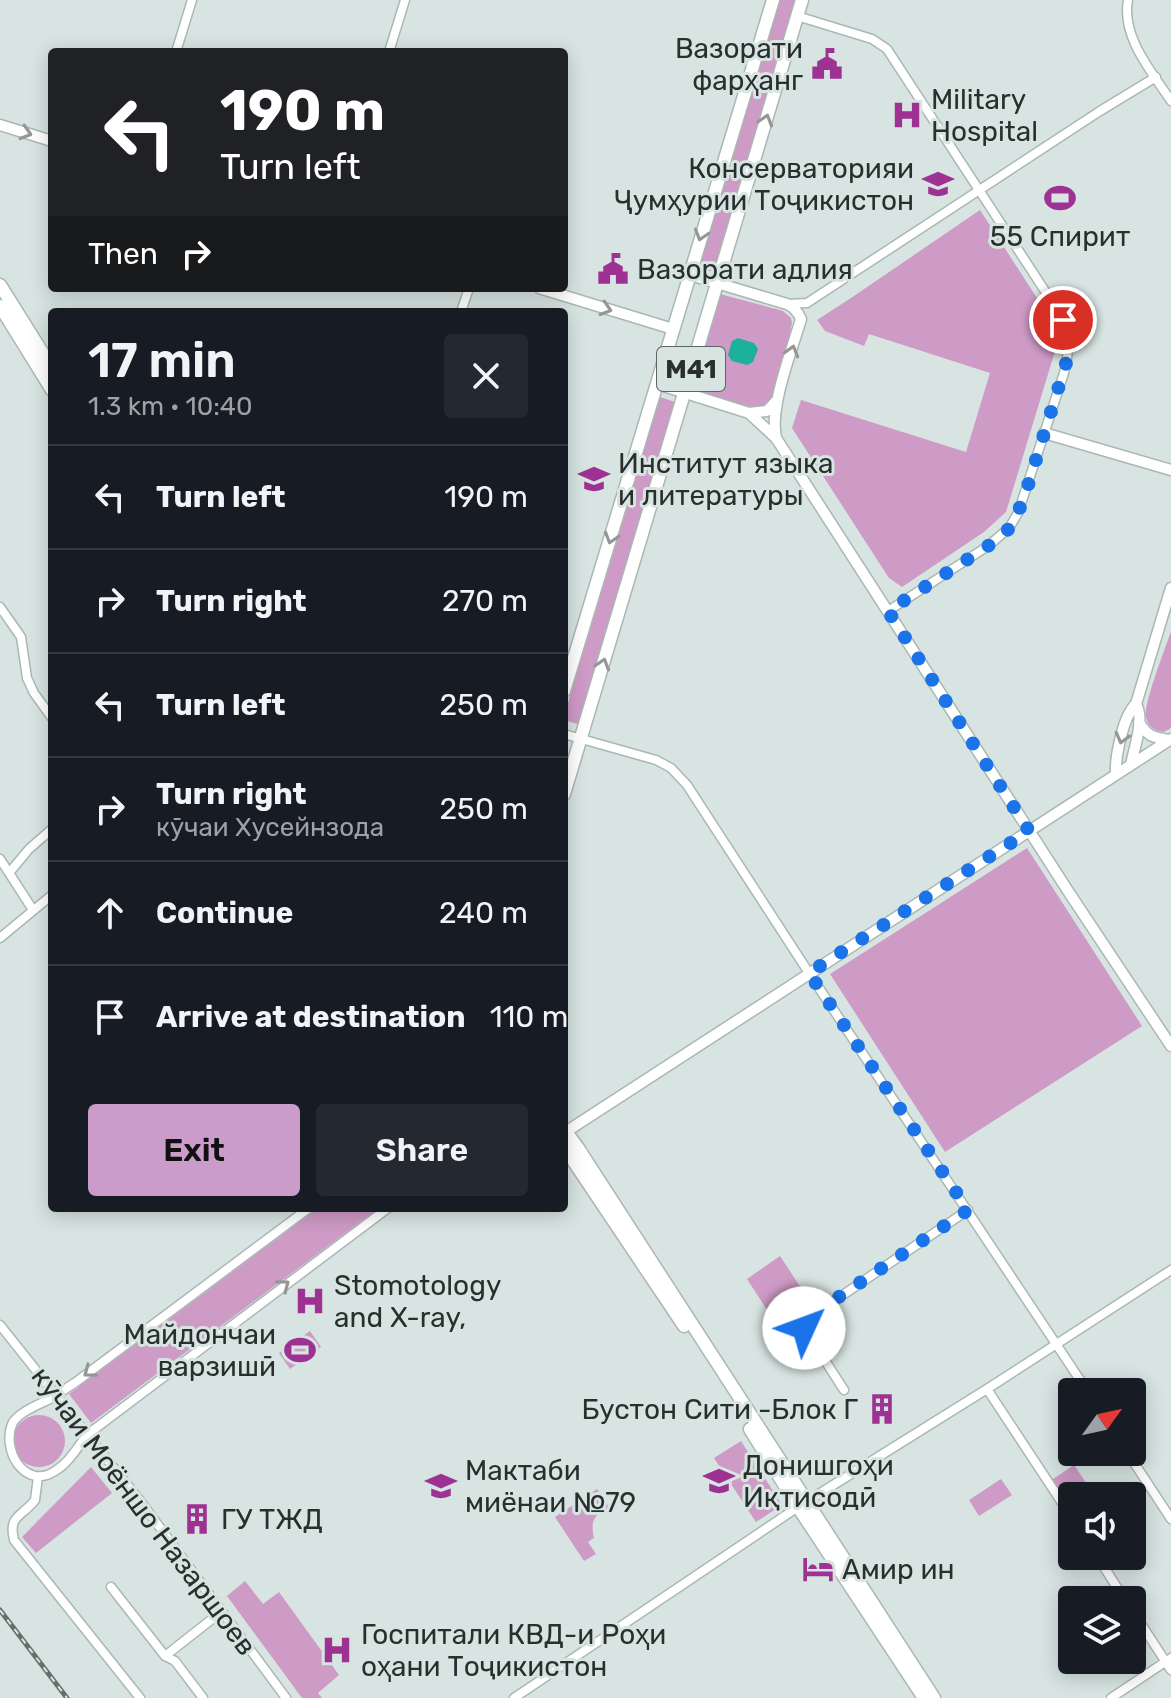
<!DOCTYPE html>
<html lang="en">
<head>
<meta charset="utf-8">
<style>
  body { margin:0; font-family:Rubik,sans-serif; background:#242831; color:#f1f3f6; height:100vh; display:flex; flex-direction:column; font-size:30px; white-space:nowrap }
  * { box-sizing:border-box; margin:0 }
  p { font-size:26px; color:#9ea1a6 }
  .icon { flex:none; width:44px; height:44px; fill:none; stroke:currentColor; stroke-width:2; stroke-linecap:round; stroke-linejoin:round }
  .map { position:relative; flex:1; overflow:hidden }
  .details { position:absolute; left:48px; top:308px; width:520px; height:904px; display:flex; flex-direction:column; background:#171b24; border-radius:8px; box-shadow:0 4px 20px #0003 }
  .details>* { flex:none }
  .hud { position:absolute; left:48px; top:48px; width:520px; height:244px; border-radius:8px; box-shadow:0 4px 20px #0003; background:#202124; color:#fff; overflow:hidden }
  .needle { width:52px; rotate:57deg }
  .buttons { position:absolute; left:1058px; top:1378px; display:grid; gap:16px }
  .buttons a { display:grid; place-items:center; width:88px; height:88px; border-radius:8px; background:#171b24; box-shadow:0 4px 20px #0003; font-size:40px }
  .pin { position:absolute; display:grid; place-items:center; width:68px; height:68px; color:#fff; margin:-34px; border:4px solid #fff; border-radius:50%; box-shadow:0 2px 8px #0007 }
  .me { position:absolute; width:88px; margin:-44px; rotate:47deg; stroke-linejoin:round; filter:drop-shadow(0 0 6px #0008) }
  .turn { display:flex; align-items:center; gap:28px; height:168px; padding:0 40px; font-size:36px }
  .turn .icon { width:104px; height:104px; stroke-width:2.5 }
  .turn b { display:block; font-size:56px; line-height:68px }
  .then { display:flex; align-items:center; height:76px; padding:0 40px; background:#0003; gap:16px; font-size:30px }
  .round { display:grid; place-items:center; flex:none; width:84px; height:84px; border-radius:8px; background:#242831 }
  .head { display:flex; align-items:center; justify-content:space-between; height:136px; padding:0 40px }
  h1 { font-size:48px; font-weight:600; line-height:60px }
  .action { display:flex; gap:16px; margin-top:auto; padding:16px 40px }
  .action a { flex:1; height:92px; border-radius:8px; background:#cb9cc9; color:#111; font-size:32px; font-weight:600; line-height:92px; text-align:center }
  .action a+a { background:#242831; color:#f1f3f6 }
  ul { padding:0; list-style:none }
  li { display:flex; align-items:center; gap:24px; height:104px; padding:0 40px; border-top:2px solid #363941 }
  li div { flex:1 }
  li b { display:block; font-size:30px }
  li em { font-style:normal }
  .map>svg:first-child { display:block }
  .green { fill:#ce9ac6 }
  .water { fill:#1cb19a }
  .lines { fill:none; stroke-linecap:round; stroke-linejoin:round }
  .minor-casing { stroke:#aab7b4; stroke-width:11 }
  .tertiary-casing { stroke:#aab7b4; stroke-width:13 }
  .trunk-casing { stroke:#aab7b4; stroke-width:15 }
  .minor { stroke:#fff; stroke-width:8 }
  .tertiary { stroke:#fff; stroke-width:10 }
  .trunk { stroke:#fff; stroke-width:12 }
  .rail-casing { stroke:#676f6d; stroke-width:5 }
  .rail { stroke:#d7e4e1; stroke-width:2; stroke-dasharray:6; stroke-linecap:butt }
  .oneway { stroke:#949796 }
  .route { stroke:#1a73e8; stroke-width:14; stroke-dasharray:0 25.2 }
  .labels { text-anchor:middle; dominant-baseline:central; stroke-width:6; stroke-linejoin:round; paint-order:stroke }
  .shield { fill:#d7e4e1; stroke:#5d6563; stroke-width:2 }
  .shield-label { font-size:26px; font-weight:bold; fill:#292f2d }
  .poi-label { font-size:28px; fill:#292f2d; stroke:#d7e4e1; text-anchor:start }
  .street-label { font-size:28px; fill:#292f2d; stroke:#d7e4e1 }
</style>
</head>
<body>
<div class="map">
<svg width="1171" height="1698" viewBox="0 0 1171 1698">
  <rect width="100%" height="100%" fill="#d7e4e1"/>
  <!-- green -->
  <path class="green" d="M 778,0 L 797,0 L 720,265 C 713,271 709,274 701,268 L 699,262 Z
    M 980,210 L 1048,315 L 1056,335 L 1055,351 L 1006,512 L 984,532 L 902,587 L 889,578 L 792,428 L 801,400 L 966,452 L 990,373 L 869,334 L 864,346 L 825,331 L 817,320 L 851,298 Z
    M 720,294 L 783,311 L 791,318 L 792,323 L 784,363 L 773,400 L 767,406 L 750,410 L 692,390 Z
    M 660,397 L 678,403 L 581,725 L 564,720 L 564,716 Z
    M 1171,631 L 1171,728 L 1164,732 C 1155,731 1148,727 1146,717 C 1143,704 1166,647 1171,631 Z
    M 1027,848 L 1142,1026 L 945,1152 L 830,974 Z
    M 318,1208 L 379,1208 L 91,1423 L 69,1394 Z
    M 780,1256 L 803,1291 L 769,1313 L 747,1279 Z
    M 310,1331 L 321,1347 L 290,1369 L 279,1353 Z
    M13 1441a26 26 0 1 1 52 0a26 26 0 1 1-52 0Z
    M 741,1441 L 782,1505 L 756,1522 L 714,1458 Z
    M 1074,1465 L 1095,1496 L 1072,1496 L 1072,1515 L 1050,1481 Z
    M 91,1467 L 112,1493 L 36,1553 L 22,1537 Z
    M 1001,1479 L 1012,1495 L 979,1516 L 969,1500 Z
    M 597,1489 L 609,1507 C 594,1516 590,1520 594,1538 L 588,1542 L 596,1554 L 584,1561 L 555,1517 Z
    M 245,1581 L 263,1604 L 279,1592 L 339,1675 L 318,1693 L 322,1698 L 302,1698 L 227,1596 Z"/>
  <!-- water -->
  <path class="water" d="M 738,338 L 754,343 L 758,349 L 753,362 L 747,365 L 732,361 L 728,355 L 732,341 Z"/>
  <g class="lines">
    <defs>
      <path id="minor" d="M 1128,0 C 1121,37 1152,72 1171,101
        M 797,16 L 872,39 L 887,49 L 1058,311 C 1070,332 1070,350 1064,373 L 1018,513 L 1009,528 L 988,546 L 888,611
        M 176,52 L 192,0
        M 389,52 L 405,0
        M 787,304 L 807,303 L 1100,111 L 1156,77
        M 461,312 L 469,288
        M 0,607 L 21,637 L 27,678 L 34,693 L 52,718
        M 564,734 L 656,760 L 671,768 L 687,785 L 809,973 L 1088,1392
        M 0,859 L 33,910
        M 9,873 L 29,849 L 52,829
        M 0,938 L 52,895
        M 309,1208 L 76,1382 C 69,1386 62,1392 55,1396 C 42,1404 23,1409 13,1422 C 0,1449 25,1491 55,1471 C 69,1463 78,1446 88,1434 L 388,1208
        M 0,1325 L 141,1502 L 286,1698
        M 987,1389 L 1072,1518
        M 844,1390 L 804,1328 L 803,1322 L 968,1210
        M 1127,1452 L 1171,1519
        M 38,1477 L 35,1500 C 22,1517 8,1515 14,1540 L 140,1698
        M 1097,1556 L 1125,1600
        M 111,1587 L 165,1656 L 221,1612
        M 1132,1610 L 1171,1670
        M 165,1656 L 175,1661 L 203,1698
        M 514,1698 L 798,1507 L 987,1389 L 1171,1270
        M 1111,1698 L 1171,1658"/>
      <path id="tertiary" d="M 0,125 L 52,141
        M 690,275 L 787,304 C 794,307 798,312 801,319 C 792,350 769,407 776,438
        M 539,288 L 673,329
        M 657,384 L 749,413 L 767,411 L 777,400
        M 749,413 L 776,438 L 1068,891 L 1171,1046
        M 1044,433 L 1171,470
        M 1139,722 C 1148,737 1153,737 1169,740
        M 1131,765 C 1134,747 1145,721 1136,704
        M 1116,774 C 1115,757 1123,716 1136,704 L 1171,588
        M 564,1133 L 1171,739"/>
      <path id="trunk" d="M 0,285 L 52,368
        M 0,306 L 52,390
        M 564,691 L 773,0
        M 564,794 L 802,0
        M 564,1129 L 578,1148 L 934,1698
        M 564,1147 L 684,1326
        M 750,1429 L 798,1507 L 924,1698"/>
    </defs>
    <!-- minor casing -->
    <use href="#minor" class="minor-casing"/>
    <!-- tertiary casing -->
    <use href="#tertiary" class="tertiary-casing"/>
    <!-- trunk casing -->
    <use href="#trunk" class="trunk-casing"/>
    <!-- minor -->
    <use href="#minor" class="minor"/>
    <!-- tertiary -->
    <use href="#tertiary" class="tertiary"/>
    <!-- trunk -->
    <use href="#trunk" class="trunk"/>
    <defs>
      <path id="rail" d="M 0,1610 L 67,1698"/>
    </defs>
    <!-- rail casing -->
    <use href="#rail" class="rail-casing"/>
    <!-- rail -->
    <use href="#rail" class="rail"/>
  </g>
  <!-- one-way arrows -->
  <defs><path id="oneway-chevron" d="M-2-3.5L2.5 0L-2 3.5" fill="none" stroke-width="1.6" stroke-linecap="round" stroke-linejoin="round" transform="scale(2)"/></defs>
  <g class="oneway">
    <use href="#oneway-chevron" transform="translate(766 120) rotate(-73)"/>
    <use href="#oneway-chevron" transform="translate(26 133) rotate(17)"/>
    <use href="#oneway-chevron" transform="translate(701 235) rotate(107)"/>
    <use href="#oneway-chevron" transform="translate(606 309) rotate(17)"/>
    <use href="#oneway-chevron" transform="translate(792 351) rotate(-74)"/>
    <use href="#oneway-chevron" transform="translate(611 538) rotate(107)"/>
    <use href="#oneway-chevron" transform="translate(603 664) rotate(-73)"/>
    <use href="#oneway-chevron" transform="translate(1122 738) rotate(105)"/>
    <use href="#oneway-chevron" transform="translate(284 1285) rotate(-37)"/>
    <use href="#oneway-chevron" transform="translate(89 1372) rotate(143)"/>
  </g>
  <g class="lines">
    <!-- route -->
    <path class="route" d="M 804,1328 L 803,1322 L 806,1319 L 968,1210 L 809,973 L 1029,831 L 888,611 L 988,546 L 1006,532 L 1014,522 L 1025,495 L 1068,357 L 1068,337 L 1063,320"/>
  </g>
  <!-- icons -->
  <defs>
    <symbol id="civic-bare" viewBox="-9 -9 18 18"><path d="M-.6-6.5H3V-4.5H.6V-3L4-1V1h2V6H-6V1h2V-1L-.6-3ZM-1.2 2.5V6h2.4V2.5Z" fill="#9d3293" stroke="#d7e4e1" stroke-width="2.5" paint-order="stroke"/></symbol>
    <symbol id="hospital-bare" viewBox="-9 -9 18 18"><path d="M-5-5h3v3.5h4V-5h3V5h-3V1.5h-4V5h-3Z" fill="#9d3293" stroke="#d7e4e1" stroke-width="2.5" paint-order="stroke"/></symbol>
    <symbol id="university-bare" viewBox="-9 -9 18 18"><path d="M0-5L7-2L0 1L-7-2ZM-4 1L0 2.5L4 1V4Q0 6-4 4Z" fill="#9d3293" stroke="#d7e4e1" stroke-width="2.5" paint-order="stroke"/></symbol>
    <symbol id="stadium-bare" viewBox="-9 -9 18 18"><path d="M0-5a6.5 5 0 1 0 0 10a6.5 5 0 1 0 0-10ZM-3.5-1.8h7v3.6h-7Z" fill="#9d3293" stroke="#d7e4e1" stroke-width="2.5" paint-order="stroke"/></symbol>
    <symbol id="building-bare" viewBox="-9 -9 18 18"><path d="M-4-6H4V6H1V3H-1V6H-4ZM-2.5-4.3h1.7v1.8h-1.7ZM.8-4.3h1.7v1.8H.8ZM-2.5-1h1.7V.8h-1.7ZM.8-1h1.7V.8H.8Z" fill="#9d3293" stroke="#d7e4e1" stroke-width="2.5" paint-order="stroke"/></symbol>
    <symbol id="school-bare" viewBox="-9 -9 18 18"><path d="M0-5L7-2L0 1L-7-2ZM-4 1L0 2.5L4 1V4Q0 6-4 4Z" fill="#9d3293" stroke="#d7e4e1" stroke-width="2.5" paint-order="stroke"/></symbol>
    <symbol id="hotel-bare" viewBox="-9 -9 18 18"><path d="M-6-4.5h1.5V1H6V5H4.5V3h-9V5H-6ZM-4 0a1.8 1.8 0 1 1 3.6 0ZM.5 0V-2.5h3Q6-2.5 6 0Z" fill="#9d3293" stroke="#d7e4e1" stroke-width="2.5" paint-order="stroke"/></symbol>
  </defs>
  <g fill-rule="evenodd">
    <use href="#civic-bare" x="805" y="42" width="44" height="44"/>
    <use href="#hospital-bare" x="885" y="93" width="44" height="44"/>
    <use href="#university-bare" x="916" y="162" width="44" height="44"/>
    <use href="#stadium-bare" x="1038" y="176" width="44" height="44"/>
    <use href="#civic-bare" x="591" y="247" width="44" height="44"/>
    <use href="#university-bare" x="572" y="457" width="44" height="44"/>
    <use href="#hospital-bare" x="288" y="1279" width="44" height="44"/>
    <use href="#stadium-bare" x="278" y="1328" width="44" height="44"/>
    <use href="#building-bare" x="860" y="1387" width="44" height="44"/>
    <use href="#university-bare" x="697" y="1459" width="44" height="44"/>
    <use href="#school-bare" x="419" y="1464" width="44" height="44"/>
    <use href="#building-bare" x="175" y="1497" width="44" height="44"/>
    <use href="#hotel-bare" x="796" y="1547" width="44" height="44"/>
    <use href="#hospital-bare" x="315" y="1628" width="44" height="44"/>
  </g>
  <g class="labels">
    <!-- shield labels -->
    <rect class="shield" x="657" y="347" width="68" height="44" rx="6"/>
    <g class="shield-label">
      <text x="691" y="369">M41</text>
    </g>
    <!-- poi labels -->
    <g class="poi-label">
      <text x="803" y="48" text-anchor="end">Вазорати<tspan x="803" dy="32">фарҳанг</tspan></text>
      <text x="931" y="99">Military<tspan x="931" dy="32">Hospital</tspan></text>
      <text x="914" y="168" text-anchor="end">Консерваторияи<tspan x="914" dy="32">Ҷумҳурии Тоҷикистон</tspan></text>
      <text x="1060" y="236" text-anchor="middle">55 Спирит</text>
      <text x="637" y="269">Вазорати адлия</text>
      <text x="618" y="463">Институт языка<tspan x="618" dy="32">и литературы</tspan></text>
      <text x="334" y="1285">Stomotology<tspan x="334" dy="32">and X-ray,</tspan></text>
      <text x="276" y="1334" text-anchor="end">Майдончаи<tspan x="276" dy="32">варзишӣ</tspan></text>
      <text x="858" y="1409" text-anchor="end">Бустон Сити -Блок Г</text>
      <text x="743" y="1465">Донишгоҳи<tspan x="743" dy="32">Иқтисодӣ</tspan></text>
      <text x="465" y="1470">Мактаби<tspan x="465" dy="32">миёнаи №79</tspan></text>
      <text x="221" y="1519">ГУ ТЖД</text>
      <text x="842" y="1569">Амир ин</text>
      <text x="361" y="1634">Госпитали КВД-и Роҳи<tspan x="361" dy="32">оҳани Тоҷикистон</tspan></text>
    </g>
    <!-- street labels -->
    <g class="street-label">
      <text transform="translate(144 1511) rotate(53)">кӯчаи Моёншо Назаршоев</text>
    </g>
  </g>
</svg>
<div class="buttons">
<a><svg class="needle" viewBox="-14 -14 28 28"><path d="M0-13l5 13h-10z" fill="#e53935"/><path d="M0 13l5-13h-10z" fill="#9ea1a6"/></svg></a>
<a><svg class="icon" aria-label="sound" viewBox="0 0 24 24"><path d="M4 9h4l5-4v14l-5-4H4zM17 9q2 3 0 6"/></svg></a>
<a><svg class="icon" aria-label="layers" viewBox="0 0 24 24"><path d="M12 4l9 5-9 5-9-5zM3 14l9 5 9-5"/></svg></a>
</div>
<div class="pin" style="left:1063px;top:320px;background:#d93025"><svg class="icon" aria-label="arrive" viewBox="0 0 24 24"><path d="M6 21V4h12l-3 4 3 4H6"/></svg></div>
<svg class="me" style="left:804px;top:1328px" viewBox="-20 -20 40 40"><circle r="19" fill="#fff"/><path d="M0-13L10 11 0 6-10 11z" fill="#1a73e8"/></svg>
<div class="hud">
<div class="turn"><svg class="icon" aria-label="left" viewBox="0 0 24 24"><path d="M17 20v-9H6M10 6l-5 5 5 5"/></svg><div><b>190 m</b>Turn left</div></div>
<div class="then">Then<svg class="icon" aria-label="right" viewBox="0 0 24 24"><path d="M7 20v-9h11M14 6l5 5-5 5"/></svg></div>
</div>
<section class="details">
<div class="head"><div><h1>17 min</h1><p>1.3 km · 10:40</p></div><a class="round"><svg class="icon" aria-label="close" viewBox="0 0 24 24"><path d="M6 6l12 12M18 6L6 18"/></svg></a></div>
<ul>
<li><svg class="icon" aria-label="left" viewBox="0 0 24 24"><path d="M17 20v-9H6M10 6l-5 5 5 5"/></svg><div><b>Turn left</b></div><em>190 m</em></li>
<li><svg class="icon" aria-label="right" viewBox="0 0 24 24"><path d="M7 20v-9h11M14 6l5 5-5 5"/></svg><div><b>Turn right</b></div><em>270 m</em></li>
<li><svg class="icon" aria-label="left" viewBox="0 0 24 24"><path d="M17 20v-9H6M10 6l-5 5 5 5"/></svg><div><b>Turn left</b></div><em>250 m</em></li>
<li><svg class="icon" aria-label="right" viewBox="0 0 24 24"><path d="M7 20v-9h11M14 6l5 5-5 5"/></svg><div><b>Turn right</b><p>кӯчаи Хусейнзода</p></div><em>250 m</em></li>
<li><svg class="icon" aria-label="ahead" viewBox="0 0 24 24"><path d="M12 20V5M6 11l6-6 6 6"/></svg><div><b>Continue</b></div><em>240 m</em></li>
<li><svg class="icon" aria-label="arrive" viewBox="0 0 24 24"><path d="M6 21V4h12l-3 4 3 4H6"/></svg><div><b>Arrive at destination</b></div><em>110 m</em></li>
</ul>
<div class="action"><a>Exit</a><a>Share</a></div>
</section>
</div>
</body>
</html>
